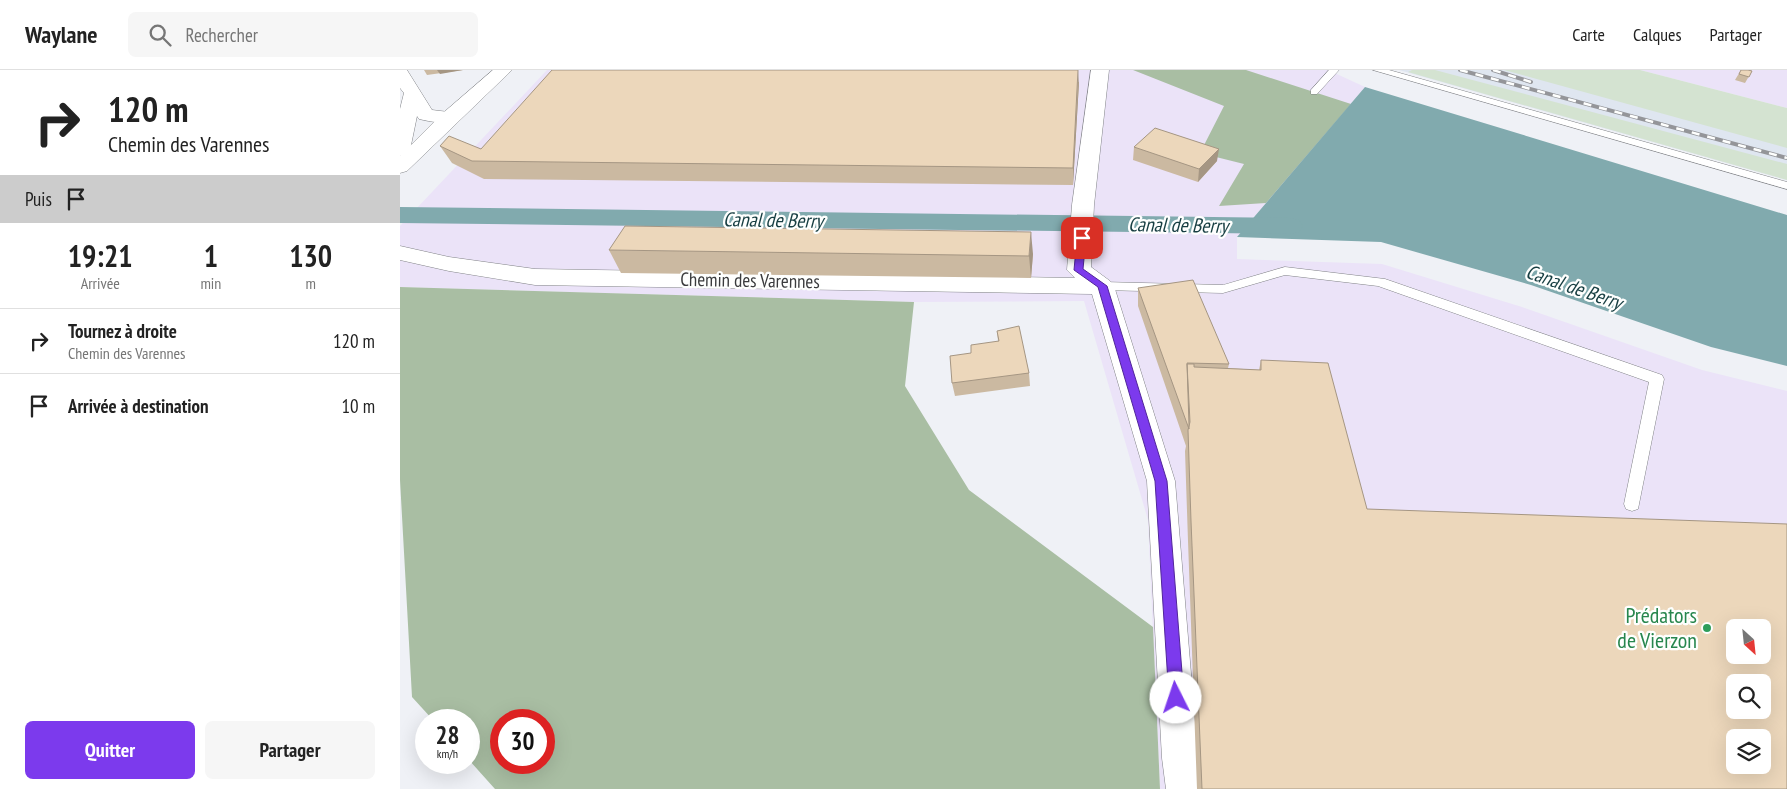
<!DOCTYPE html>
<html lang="fr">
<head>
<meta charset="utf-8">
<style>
  body { margin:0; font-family:"PT Sans Narrow",sans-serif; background:#f6f6f6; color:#222; height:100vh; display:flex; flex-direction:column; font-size:19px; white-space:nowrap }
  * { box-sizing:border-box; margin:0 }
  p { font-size:16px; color:#767676 }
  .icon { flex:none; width:28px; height:28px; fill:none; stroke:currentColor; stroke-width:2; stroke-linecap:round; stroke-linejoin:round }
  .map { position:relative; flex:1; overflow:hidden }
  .side { display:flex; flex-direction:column; background:#fff; width:400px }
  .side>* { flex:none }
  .hud { background:#fff; color:#222; overflow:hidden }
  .needle { width:32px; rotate:153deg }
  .controls { position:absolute; left:1326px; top:549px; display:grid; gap:10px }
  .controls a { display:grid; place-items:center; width:45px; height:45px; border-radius:8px; background:#fff; box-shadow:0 5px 20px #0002; font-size:25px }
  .speed { position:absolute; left:15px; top:639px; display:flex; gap:10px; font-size:25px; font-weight:700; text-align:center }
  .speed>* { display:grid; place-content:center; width:65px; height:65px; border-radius:50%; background:#fff; box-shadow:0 5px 20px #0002; line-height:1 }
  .speed small { font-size:12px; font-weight:400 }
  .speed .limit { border:8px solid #d22; background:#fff; color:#111 }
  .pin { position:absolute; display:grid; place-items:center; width:42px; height:42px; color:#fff; margin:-21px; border-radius:10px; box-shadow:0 2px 8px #0006 }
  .me { position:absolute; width:55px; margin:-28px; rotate:356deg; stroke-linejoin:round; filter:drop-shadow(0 0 4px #0008) }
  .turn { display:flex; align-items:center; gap:18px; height:105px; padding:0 25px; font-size:22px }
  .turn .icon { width:65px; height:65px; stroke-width:2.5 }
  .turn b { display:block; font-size:35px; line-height:42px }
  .then { display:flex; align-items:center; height:48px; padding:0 25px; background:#0003; gap:10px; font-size:19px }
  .eta { display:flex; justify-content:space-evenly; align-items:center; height:85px; text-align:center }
  .eta b { font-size:30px; font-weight:800; line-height:35px }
  .action { display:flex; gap:10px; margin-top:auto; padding:10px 25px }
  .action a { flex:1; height:58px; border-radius:8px; background:#7c3aed; color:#fff; font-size:20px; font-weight:800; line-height:58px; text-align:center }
  .action a+a { background:#f6f6f6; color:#222 }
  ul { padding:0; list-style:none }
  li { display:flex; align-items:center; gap:15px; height:65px; padding:0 25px; border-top:1px solid #e0e0e0 }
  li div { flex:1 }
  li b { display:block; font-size:19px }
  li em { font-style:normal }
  header { display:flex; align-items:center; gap:30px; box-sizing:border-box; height:70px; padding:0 25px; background:#fff; border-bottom:1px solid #e0e0e0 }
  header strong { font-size:24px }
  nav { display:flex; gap:28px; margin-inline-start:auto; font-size:18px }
  .search { width:350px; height:45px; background:#f6f6f6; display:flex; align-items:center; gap:12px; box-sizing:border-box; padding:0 18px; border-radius:8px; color:#767676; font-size:19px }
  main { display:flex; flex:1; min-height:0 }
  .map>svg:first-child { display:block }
  .built { fill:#dfe6f0 }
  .industrial { fill:#ebe3f8; fill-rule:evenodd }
  .green { fill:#d4e3d1 }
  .forest { fill:#a9bea3; fill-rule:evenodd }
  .water { fill:#81aaae }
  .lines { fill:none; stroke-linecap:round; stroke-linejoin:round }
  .canal { fill:#81aaae; fill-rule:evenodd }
  .service-casing { stroke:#818387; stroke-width:1 }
  .minor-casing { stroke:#818387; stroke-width:1 }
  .tertiary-casing { stroke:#818387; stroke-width:1 }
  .secondary-casing { stroke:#818387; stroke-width:1 }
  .service { fill:#fff; fill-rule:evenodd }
  .minor { fill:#fff; fill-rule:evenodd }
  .tertiary { fill:#fff; fill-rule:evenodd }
  .secondary { fill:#fff; fill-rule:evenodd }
  .rail-casing { stroke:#949599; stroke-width:4 }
  .rail { stroke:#fefffe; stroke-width:2.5; stroke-dasharray:8; stroke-linecap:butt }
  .wall { fill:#cbb9a1 }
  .shaded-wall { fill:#a59683 }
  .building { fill:#ecd7bb; stroke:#a59683; fill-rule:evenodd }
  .route { fill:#7c3aed; stroke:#51269a }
  .leisure-dot { fill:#2e9e5b; stroke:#fefffe; stroke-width:2 }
  .labels { text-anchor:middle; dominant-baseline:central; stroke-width:4.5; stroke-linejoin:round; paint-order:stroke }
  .street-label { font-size:19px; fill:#3a3b3d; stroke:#fefffe }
  .water-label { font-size:20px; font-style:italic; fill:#173e42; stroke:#fefffe }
  .near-leisure-label { font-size:22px; fill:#27864d; stroke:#fefffe; text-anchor:end }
</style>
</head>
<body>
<header>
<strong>Waylane</strong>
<div class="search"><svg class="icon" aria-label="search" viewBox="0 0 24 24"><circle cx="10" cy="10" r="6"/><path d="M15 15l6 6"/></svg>Rechercher</div>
<nav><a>Carte</a><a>Calques</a><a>Partager</a></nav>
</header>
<main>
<section class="side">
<div class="hud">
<div class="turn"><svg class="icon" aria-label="right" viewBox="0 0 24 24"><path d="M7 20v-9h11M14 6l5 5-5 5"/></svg><div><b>120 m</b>Chemin des Varennes</div></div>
<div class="then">Puis<svg class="icon" aria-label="arrive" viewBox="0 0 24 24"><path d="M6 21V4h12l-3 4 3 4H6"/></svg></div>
</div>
<div class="eta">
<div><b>19:21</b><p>Arrivée</p></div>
<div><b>1</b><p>min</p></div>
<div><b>130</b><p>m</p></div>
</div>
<ul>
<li><svg class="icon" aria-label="right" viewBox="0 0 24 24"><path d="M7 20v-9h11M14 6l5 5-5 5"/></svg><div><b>Tournez à droite</b><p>Chemin des Varennes</p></div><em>120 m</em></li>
<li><svg class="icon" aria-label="arrive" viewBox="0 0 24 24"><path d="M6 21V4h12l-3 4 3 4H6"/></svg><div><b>Arrivée à destination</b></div><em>10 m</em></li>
</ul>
<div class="action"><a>Quitter</a><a>Partager</a></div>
</section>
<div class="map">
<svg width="1387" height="719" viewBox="0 0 1387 719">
  <rect width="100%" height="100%" fill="#eff1f6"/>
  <!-- built -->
  <path class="built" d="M 999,0 L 1129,0 L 1387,63 L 1387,110 Z"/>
  <!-- industrial -->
  <path class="industrial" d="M 147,0 L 928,0 L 965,17 L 837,167 L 837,189 L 982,194 L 1122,237 L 1302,300 L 1387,321 L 1387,719 L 760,719 L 748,450 L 684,231 L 514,232 L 0,217 L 0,156 ZM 1335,558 L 1362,558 L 1362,585 L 1335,585 ZM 1335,612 L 1362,612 L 1362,640 L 1335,640 ZM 1335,668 L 1362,668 L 1362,695 L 1335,695 Z
    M 1240,0 L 1387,0 L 1387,38 Z"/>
  <!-- green -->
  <path class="green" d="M 1012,0 L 1035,0 L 1387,94 L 1387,110 L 1008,2 Z
    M 1104,0 L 1240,0 L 1387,38 L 1387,78 Z"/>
  <!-- forest -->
  <path class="forest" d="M 733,0 L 846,0 L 951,34 L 866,133 L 819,136 L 844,94 L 800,83 L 824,36 Z
    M 0,217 L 514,232 L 505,316 L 569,420 L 753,557 L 760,719 L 95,719 L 69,690 L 69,650 L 33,650 L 12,627 L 0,410 ZM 101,650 L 144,650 L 144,692 L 101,692 Z"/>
  <!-- water -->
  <path class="water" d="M 965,17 L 1387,145 L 1387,296 L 1311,277 L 1131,215 L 981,172 L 837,167 Z"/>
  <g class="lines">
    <!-- canal -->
    <path class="canal" d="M 0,137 L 890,148 L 899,150 L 903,156 L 899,162 L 890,164 L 0,153 Z"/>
    <defs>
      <path id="service" d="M 929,0 L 939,0 L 917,24 L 911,24 L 911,20 Z
        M 973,0 L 989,0 L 1387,112 L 1387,119 Z
        M 885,197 L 985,209 L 1262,305 L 1264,309 L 1238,439 L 1232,441 L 1226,439 L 1224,434 L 1249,312 L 978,216 L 885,205 L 823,223 L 702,220 L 696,216 L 702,212 L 823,215 Z"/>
      <path id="minor" d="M 691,0 L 709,0 L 694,135 L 691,197 L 710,211 L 714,216 L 775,411 L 798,688 L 804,719 L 766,719 L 762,688 L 747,411 L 692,224 L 135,215 L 49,201 L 0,190 L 0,176 L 49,187 L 135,199 L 675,208 L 667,200 L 672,135 Z"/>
      <path id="tertiary" d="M 0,0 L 7,0 L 32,40 L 57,43 L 59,47 L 57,51 C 45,54 31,52 19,49 L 17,46 L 10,80 L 7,84 L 0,86 L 0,39 L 4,23 L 0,18 Z"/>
      <path id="secondary" d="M 93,0 L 112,0 L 7,101 L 0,103 L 0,86 L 43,43 Z"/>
    </defs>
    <!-- service casing -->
    <use href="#service" class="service-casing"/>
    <!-- minor casing -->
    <use href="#minor" class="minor-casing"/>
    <!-- tertiary casing -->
    <use href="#tertiary" class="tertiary-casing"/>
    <!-- secondary casing -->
    <use href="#secondary" class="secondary-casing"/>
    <!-- service -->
    <use href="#service" class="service"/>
    <!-- minor -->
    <use href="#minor" class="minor"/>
    <!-- tertiary -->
    <use href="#tertiary" class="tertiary"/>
    <!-- secondary -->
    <use href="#secondary" class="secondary"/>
    <defs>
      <path id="rail" d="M 1060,0 L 1387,88
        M 1093,0 L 1131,12"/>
    </defs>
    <!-- rail casing -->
    <use href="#rail" class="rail-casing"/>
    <!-- rail -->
    <use href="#rail" class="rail"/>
  </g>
  <!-- wall -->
  <path class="wall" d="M 24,0 L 63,0 L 27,5 Z
    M 1341,0 L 1352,1 L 1345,13 L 1335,10 Z
    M 679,12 L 673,115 L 84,109 L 52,93 L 40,76 L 81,79 Z
    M 734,77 L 817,91 L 798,112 L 733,90 Z
    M 209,180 L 633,184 L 631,208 L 221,203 Z
    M 738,218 L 829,294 L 828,298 L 859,300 L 861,290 L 967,439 L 1387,719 L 797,719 L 788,471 L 785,381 L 786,376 L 738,236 Z
    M 597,261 L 629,303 L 630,316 L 555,326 L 552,313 L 571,283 L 598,271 Z"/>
  <!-- shaded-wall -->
  <path class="shaded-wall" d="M 37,0 L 63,0 L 40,4 Z
    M 679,0 L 679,12 L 673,115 L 673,98 Z
    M 819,79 L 817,91 L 798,112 L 799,99 Z
    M 631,162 L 633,184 L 631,208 L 629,186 Z"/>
  <!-- building -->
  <path class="building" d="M 152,0 L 678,0 L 673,98 L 72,91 L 40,76 L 49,66 L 81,79 Z
    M 1341,0 L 1348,0 L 1352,1 L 1349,7 L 1339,4 Z
    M 755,58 L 819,79 L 799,99 L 734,77 Z
    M 225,156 L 631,162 L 629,186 L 209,180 Z
    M 793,210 L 829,294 L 787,293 L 789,355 L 789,359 L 738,218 Z
    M 619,256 L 629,303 L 552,313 L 550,286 L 571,283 L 571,275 L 599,271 L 597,261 Z
    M 861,290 L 928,293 L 967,439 L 1387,454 L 1387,719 L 802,719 L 791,451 L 788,360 L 790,352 L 787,294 L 794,294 L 794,297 L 861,300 ZM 1335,558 L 1362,558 L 1362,585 L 1335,585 ZM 1335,612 L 1362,612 L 1362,640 L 1335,640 ZM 1335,668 L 1362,668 L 1362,695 L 1335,695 Z"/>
  <!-- route -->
  <path class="route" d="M 682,165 L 686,168 L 683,199 L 707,216 L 767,411 L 784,628 L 781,633 L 776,636 L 771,633 L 769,628 L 755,411 L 698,217 L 674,200 L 677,168 Z"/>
  <!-- markers -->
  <circle class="leisure-dot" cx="1307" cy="558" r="5"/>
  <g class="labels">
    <!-- street labels -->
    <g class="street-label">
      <text transform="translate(350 210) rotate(1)">Chemin des Varennes</text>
    </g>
    <!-- water labels -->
    <g class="water-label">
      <text transform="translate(373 150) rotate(1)">Canal de Berry</text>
      <text transform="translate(778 155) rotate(1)">Canal de Berry</text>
      <text transform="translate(1174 217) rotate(19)">Canal de Berry</text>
    </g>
    <!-- near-leisure labels -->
    <g class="near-leisure-label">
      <text x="1297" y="545">Prédators<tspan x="1297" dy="25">de Vierzon</tspan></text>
    </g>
  </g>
</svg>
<div class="controls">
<a><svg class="needle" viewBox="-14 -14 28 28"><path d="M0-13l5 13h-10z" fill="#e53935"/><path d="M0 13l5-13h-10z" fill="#767676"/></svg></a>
<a><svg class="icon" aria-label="search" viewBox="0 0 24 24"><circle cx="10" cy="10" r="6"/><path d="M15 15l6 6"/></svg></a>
<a><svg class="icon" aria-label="layers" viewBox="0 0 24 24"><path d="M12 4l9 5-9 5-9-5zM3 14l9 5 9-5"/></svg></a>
</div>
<div class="speed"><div>28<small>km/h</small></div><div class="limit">30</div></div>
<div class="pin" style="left:682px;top:168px;background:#d93025"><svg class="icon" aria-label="arrive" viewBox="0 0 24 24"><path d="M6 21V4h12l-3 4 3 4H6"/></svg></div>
<svg class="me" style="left:776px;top:628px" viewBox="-20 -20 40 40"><circle r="19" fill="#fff"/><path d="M0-13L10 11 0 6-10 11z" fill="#7c3aed"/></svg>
</div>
</main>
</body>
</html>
